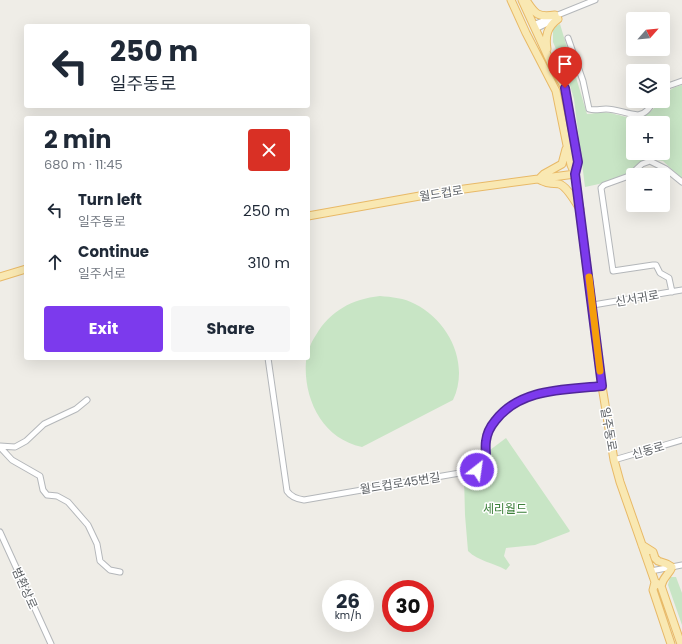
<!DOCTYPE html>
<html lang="en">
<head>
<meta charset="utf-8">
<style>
  body { margin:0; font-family:Poppins,"Noto Sans KR",sans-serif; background:#f6f6f7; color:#1f2937; height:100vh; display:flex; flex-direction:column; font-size:15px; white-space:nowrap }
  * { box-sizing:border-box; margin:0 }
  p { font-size:13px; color:#747a83 }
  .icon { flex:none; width:22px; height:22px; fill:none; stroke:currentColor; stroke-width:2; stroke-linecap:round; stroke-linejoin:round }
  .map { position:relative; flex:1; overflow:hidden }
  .sheet { position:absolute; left:24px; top:116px; width:286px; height:244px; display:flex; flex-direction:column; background:#fff; border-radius:4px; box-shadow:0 4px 16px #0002 }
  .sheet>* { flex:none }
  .banner { position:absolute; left:24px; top:24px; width:286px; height:84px; border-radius:4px; box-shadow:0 4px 16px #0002; background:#fff; color:#1f2937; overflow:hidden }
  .needle { width:26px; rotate:63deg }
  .controls { position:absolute; left:626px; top:12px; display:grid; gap:8px }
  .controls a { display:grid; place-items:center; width:44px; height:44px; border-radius:4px; background:#fff; box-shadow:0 4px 16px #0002; font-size:20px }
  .speed { position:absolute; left:322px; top:580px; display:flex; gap:8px; font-size:20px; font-weight:700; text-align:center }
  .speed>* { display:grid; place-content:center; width:52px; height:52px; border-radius:50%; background:#fff; box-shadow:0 4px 16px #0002; line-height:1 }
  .speed small { font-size:10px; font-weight:400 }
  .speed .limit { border:6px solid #d22; background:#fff; color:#111 }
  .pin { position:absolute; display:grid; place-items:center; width:34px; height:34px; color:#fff; margin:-41px -17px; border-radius:50% 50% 50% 0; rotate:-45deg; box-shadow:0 0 4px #0007 }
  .pin .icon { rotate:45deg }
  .me { position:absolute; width:44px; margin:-22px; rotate:30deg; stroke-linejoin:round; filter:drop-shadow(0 0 3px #0008) }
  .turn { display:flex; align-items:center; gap:14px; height:84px; padding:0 20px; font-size:18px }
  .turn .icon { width:52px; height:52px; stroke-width:2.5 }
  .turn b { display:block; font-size:28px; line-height:34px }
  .round { display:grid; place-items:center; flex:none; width:42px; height:42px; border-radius:4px; background:#f6f6f7 }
  .overview { display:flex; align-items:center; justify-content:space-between; height:68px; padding:0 20px }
  h1 { font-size:24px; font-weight:700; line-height:30px }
  .cta { display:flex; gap:8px; margin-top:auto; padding:8px 20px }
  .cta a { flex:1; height:46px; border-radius:4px; background:#7c3aed; color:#fff; font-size:16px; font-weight:700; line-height:46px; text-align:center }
  .cta a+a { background:#f6f6f7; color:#1f2937 }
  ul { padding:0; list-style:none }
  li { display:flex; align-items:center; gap:12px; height:52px; padding:0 20px }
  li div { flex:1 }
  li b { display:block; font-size:15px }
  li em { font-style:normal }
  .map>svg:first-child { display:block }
  .green { fill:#c8e5c5; fill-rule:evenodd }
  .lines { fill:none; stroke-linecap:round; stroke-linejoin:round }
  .minor-casing { stroke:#b4b7ba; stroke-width:7 }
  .major-casing { stroke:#e8b967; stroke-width:9 }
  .minor { stroke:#fff; stroke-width:5 }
  .major { stroke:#f9e8b2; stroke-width:7 }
  .route-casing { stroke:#51269a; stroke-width:10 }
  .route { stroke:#7c3aed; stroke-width:7 }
  .slow { stroke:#f59e0b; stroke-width:7 }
  .labels { text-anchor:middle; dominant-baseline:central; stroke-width:3; stroke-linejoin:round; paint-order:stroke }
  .street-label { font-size:12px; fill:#5e6266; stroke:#fff }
  .park-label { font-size:12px; fill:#3d803b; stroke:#fff }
</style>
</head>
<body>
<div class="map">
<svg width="682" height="644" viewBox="0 0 682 644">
  <rect width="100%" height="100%" fill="#efede7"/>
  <!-- green -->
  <path class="green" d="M 560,24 L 587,114 C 594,114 603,111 609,113 C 613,113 616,115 619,115 C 638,121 648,117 660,101 L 663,101 C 663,92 674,87 682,85 L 682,179 L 663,161 L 651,159 L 645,160 L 629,175 L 599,184 L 585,187 L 574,99 L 567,75 L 553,42 L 553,28 ZM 633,123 L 663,123 L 663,153 L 633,153 Z
    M 380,296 C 392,297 404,298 415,304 C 449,321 470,364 453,400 L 362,447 C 322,439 303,398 306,361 L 307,358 L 308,358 C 308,350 311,342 316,335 C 330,311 352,299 380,296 Z
    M 506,438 L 570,531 L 569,532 L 535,545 L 506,548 L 504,556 L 510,565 L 506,570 C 494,563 478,561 468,551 L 465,515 L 464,476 L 484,468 L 488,462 L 490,450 Z
    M 670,577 L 676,577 L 682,593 L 682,625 L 668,585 Z"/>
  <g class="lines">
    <defs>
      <path id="minor" d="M 533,25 L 595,0
        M 535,29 L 554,20
        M 568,38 L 583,81 L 589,109 C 595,111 600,109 606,109 C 616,109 627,114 638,115 C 646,114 650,107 654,101
        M 663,89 L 668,86 L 682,81
        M 672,292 L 669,278 L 660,273 L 656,265 L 653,265 L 613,271 L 601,188 L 604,185 L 629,176 L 642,164 L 650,161 L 666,169 L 682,182
        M 593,305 L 682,290
        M 268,358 L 287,491 C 291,497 297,499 304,500 L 477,470 C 491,463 484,454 486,441 C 487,433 490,427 495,421 C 520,388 564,390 602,386
        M 0,446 L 15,447 L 26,441 L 44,424 L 76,409 L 87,400
        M 0,447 L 12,460 L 40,476 L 43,490 L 47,495 L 57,496 L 68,502 L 88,525 L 97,544 L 100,561 L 110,570 L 120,572
        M 614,460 L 682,440
        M 0,532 L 51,644
        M 651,571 L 682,565"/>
      <path id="major" d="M 511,0 L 526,33 L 556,91 L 571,165 L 575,174 L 602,386 L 614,460 L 620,482 L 655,582 L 653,590 L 671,644
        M 522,0 L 551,63 L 565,88 L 578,162 L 575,174
        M 526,0 C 535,14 538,18 555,15
        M 547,49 C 545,36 547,27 558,19
        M 539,179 L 544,174 L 562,164 L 566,149
        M 540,180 C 543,181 546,183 549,183 C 552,184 556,183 559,184 C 567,186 575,202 580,209
        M 308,216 L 442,192 L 575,174
        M 0,277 L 26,269
        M 642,545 L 653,552 L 655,558 L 658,561 L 667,564 L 672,567 C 669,575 664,575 661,586
        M 655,582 L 661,586 L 681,644"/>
    </defs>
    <!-- minor casing -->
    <use href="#minor" class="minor-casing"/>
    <!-- major casing -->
    <use href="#major" class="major-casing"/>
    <!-- minor -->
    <use href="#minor" class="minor"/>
    <!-- major -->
    <use href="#major" class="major"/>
  </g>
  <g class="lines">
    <defs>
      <path id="route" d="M 477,470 C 491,463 484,454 486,441 C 487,433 490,427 495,421 C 520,388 564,390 602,386 L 575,174 L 578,162 L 565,88"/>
    </defs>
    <!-- route casing -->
    <use href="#route" class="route-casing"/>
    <!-- route -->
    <use href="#route" class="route"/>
    <!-- slow -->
    <path class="slow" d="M 589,277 L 600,371"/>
  </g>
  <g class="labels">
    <!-- street labels -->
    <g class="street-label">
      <text transform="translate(441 193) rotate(-9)">월드컵로</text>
      <text transform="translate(637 298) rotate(-10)">신서귀로</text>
      <text transform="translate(609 429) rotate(80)">일주동로</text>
      <text transform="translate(648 450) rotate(-16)">신동로</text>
      <text transform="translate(400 483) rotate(-9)">월드컵로45번길</text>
      <text transform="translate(25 588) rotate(66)">범환상로</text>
    </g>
    <!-- park labels -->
    <g class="park-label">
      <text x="505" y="508">세리월드</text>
    </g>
  </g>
</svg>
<div class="controls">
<a><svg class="needle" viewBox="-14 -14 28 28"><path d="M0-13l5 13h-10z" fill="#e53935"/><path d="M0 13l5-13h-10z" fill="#747a83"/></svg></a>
<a><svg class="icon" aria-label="layers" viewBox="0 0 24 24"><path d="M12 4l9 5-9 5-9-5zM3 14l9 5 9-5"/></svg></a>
<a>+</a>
<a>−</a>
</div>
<div class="speed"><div>26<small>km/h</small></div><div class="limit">30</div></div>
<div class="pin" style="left:565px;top:88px;background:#d93025"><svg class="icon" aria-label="arrive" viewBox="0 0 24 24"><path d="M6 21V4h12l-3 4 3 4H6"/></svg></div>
<svg class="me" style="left:477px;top:470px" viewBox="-20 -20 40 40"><circle r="17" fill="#7c3aed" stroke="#fff" stroke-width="3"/><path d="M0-11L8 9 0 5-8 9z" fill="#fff"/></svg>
<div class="banner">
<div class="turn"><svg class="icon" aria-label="left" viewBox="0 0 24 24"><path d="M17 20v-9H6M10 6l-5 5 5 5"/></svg><div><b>250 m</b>일주동로</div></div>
</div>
<section class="sheet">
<div class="overview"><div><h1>2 min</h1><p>680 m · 11:45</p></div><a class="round" style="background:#d93025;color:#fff"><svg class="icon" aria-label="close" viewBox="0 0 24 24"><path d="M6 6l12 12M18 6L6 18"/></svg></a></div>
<ul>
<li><svg class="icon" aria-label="left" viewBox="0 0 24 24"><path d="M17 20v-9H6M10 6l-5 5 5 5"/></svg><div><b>Turn left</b><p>일주동로</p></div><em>250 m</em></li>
<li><svg class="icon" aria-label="ahead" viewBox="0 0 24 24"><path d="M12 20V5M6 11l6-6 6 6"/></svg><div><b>Continue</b><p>일주서로</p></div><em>310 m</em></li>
</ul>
<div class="cta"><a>Exit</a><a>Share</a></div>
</section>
</div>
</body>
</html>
